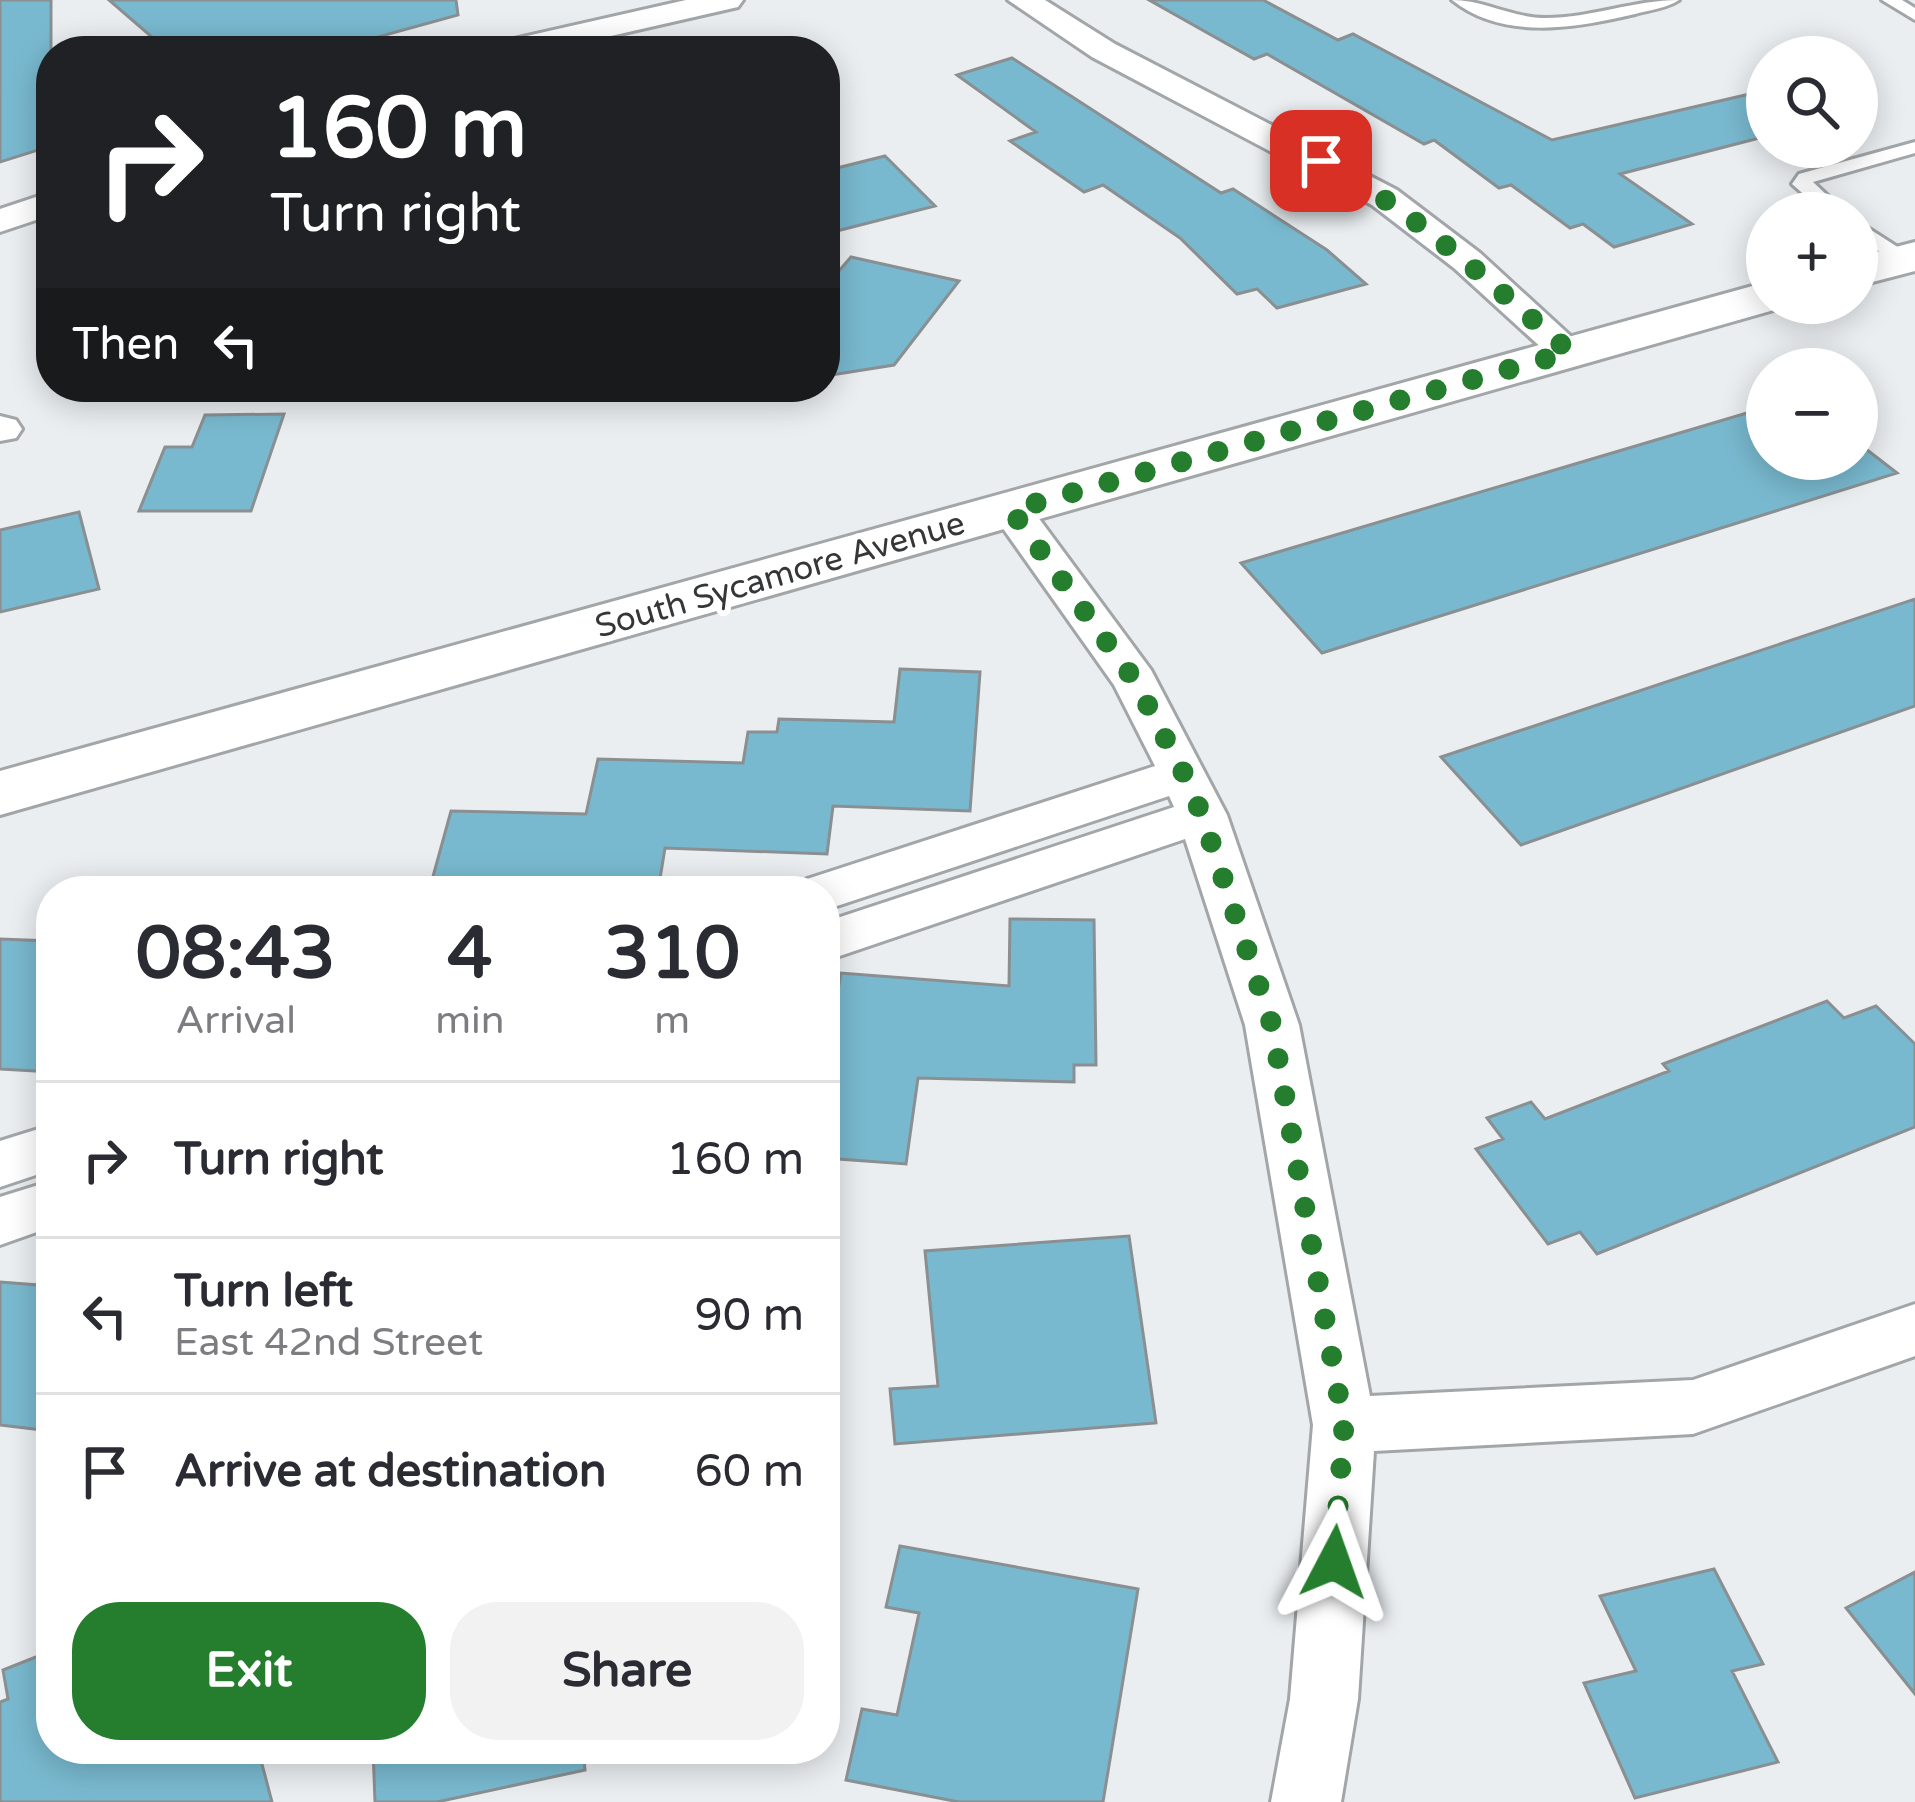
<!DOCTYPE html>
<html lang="en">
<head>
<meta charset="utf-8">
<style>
  body { margin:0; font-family:"Varela Round",sans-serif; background:#f2f2f3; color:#2b2b33; height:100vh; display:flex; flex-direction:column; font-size:45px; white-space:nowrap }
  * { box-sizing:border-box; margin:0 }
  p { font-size:39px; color:#7c7c81 }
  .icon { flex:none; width:66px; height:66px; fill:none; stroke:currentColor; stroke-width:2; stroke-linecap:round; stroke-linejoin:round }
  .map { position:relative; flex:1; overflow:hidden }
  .drawer { position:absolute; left:36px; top:876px; width:804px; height:888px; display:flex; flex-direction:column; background:#fff; border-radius:48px; box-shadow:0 6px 30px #0003 }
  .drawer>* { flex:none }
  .guide { position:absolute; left:36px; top:36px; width:804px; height:366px; border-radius:48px; box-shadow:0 6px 30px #0003; background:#202124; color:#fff; overflow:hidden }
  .controls { position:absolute; left:1746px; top:36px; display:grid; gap:24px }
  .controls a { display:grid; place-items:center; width:132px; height:132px; border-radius:50%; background:#fff; box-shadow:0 6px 30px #0003; font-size:60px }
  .pin { position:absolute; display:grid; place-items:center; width:102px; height:102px; color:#fff; margin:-51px; border-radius:24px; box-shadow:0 6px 18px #0006 }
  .me { position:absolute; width:132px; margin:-66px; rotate:4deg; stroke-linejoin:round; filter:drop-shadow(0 0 9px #0008) }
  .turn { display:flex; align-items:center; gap:42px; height:252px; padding:0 36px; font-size:54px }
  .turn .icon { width:156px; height:156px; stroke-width:2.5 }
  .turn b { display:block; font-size:84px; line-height:102px }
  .then { display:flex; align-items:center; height:114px; padding:0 36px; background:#0003; gap:24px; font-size:45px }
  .eta { display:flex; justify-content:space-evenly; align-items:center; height:204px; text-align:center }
  .eta b { font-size:72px; font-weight:800; line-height:84px }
  .button { display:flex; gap:24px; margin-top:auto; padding:24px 36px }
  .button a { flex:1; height:138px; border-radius:48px; background:#257e2e; color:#fff; font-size:48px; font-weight:800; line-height:138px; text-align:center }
  .button a+a { background:#f2f2f3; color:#2b2b33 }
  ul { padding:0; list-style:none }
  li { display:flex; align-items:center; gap:36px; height:156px; padding:0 36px; border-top:3px solid #e1e1e2 }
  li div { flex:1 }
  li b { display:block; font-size:45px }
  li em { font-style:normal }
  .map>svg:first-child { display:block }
  .building { fill:#79b9cf; stroke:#8a8f91; stroke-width:3 }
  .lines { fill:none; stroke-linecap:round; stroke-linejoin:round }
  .service-casing { stroke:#a2a6a9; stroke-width:6 }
  .minor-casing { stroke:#a2a6a9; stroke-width:6 }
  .secondary-casing { stroke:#a2a6a9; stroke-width:6 }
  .service { fill:#fff; fill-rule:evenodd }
  .minor { fill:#fff; fill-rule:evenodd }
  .secondary { fill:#fff; fill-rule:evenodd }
  .route { stroke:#257e2e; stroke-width:21; stroke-dasharray:0 37.8 }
  .labels { text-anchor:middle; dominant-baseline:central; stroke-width:12; stroke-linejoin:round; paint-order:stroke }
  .street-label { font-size:33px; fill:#353638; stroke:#fff }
</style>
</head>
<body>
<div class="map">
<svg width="1915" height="1802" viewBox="0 0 1915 1802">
  <rect width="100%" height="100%" fill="#eaeef1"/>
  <!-- building -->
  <path class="building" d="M 0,0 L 51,0 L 51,146 L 0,162 Z
    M 109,0 L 456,0 L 458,15 L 327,51 L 313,39 L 272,51 L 168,51 Z
    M 1149,0 L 1263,0 L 1338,40 L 1353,34 L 1552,140 L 1767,90 L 1767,136 L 1620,174 L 1692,224 L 1614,247 L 1583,224 L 1570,228 L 1511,185 L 1499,188 L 1434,140 L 1424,144 L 1267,54 L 1254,59 Z
    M 1012,58 L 1221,193 L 1233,189 L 1327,250 L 1366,284 L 1277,308 L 1257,289 L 1237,294 L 1180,238 L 1103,185 L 1084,192 L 1010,141 L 1036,132 L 957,75 Z
    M 885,156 L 935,206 L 825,234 L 825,171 Z
    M 851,257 L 959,281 L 894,365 L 825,376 L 825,287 Z
    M 1767,407 L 1767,459 L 1857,459 L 1857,442 L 1897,473 L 1322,653 L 1241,563 Z
    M 284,414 L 251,511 L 139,511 L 165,447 L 192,447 L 205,415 Z
    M 79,512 L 99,589 L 0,612 L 0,530 Z
    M 1915,599 L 1915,706 L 1521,845 L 1441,757 Z
    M 900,669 L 980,672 L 970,811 L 833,806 L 827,854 L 665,848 L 658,891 L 429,891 L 451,811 L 586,814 L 598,759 L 743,763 L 748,732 L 777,732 L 779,719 L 894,722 Z
    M 1010,919 L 1094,920 L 1096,1065 L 1074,1065 L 1074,1082 L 918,1078 L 906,1164 L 825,1158 L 825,1062 L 841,973 L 1009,986 Z
    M 0,939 L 51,941 L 51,1072 L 0,1069 Z
    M 1827,1001 L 1844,1018 L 1876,1006 L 1915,1044 L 1915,1127 L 1597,1254 L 1580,1232 L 1548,1244 L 1476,1149 L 1503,1139 L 1487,1118 L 1531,1102 L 1545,1119 L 1669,1071 L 1663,1064 Z
    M 1129,1236 L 1156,1423 L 895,1444 L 890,1389 L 938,1386 L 925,1251 Z
    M 0,1282 L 51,1286 L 51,1431 L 0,1425 Z
    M 900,1546 L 1138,1589 L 1103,1802 L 959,1802 L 846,1780 L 862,1709 L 897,1715 L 919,1613 L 886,1607 Z
    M 1714,1569 L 1763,1664 L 1732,1671 L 1778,1762 L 1635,1798 L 1584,1683 L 1636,1671 L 1600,1596 Z
    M 1915,1572 L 1915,1694 L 1846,1608 Z
    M 51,1651 L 51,1749 L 258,1749 L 272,1802 L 0,1802 L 0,1702 L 8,1699 L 3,1670 Z
    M 373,1749 L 583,1749 L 585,1770 L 437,1802 L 375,1802 Z"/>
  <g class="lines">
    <defs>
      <path id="service" d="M 1452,0 C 1484,0 1512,18 1546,18 C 1591,18 1634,0 1679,0 C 1667,8 1650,10 1635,14 C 1576,28 1503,41 1452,0 Z
        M 1882,0 L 1902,0 L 1915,8 L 1915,20 Z
        M 1915,142 L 1915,153 L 1813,182 L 1846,213 L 1825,213 L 1792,184 L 1799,174 Z
        M 1857,221 L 1910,255 L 1910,263 L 1896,263 L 1857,236 Z"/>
      <path id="minor" d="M 686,0 L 743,0 L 738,7 L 545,51 L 487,51 L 492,44 Z
        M 1008,0 L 1045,0 L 1115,44 L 1397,190 L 1480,253 L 1589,353 L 1584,361 L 1556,361 L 1454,268 L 1372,205 L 1092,57 Z
        M 51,192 L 51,215 L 0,232 L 0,209 Z
        M 0,416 L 16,420 L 22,429 L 16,438 L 0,441 Z
        M 1011,497 L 1026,501 L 1151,670 L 1227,815 L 1299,1025 L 1370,1396 L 1693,1380 L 1915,1304 L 1915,1356 L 1693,1434 L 1374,1451 L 1358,1699 L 1341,1802 L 1271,1802 L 1290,1699 L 1313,1425 L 1245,1025 L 1185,839 L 825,961 L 825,922 L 1174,807 L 1169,796 L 825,910 L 825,891 L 800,891 L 807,879 L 1155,766 L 1114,685 L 990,510 L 996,501 Z
        M 51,1125 L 51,1170 L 0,1187 L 0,1141 Z
        M 51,1181 L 51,1227 L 0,1245 L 0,1197 Z"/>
      <path id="secondary" d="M 1915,242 L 1915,271 L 1857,286 L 1857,257 Z
        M 1767,282 L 1767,303 L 1787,303 L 1784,307 L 0,815 L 0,771 Z"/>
    </defs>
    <!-- service casing -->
    <use href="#service" class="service-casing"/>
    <!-- minor casing -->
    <use href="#minor" class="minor-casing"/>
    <!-- secondary casing -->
    <use href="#secondary" class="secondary-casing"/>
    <!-- service -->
    <use href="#service" class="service"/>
    <!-- minor -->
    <use href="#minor" class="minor"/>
    <!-- secondary -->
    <use href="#secondary" class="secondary"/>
  </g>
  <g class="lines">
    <!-- route -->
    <path class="route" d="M 1321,161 C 1414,210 1491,284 1570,352 L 1011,510 L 1135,681 L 1184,774 L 1202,815 L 1272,1025 L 1344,1425 L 1334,1562"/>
  </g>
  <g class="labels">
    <!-- street labels -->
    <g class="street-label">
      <text transform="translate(780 575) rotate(-16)">South Sycamore Avenue</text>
    </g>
  </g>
</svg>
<div class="controls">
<a><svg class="icon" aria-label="search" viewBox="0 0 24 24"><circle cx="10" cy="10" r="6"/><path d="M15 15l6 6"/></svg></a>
<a>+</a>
<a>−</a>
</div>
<div class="pin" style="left:1321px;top:161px;background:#d93025"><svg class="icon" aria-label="arrive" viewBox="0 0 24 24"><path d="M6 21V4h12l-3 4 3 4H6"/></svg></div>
<svg class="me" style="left:1334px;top:1562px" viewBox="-20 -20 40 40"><path d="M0-17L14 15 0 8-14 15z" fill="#257e2e" stroke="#fff" stroke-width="4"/></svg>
<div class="guide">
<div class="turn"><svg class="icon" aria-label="right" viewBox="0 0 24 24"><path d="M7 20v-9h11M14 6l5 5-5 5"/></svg><div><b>160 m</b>Turn right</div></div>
<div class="then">Then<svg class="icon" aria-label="left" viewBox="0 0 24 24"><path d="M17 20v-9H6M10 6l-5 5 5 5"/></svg></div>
</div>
<section class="drawer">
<div class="eta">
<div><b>08:43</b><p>Arrival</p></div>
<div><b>4</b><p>min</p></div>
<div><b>310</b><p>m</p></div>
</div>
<ul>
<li><svg class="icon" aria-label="right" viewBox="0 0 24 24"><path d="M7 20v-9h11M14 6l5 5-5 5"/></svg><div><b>Turn right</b></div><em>160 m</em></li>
<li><svg class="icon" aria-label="left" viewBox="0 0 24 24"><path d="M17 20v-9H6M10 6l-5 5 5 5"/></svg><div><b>Turn left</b><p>East 42nd Street</p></div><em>90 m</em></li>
<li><svg class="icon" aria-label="arrive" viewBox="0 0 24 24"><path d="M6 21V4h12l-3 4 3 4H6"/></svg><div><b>Arrive at destination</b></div><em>60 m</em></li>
</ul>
<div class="button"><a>Exit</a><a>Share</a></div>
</section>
</div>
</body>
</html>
